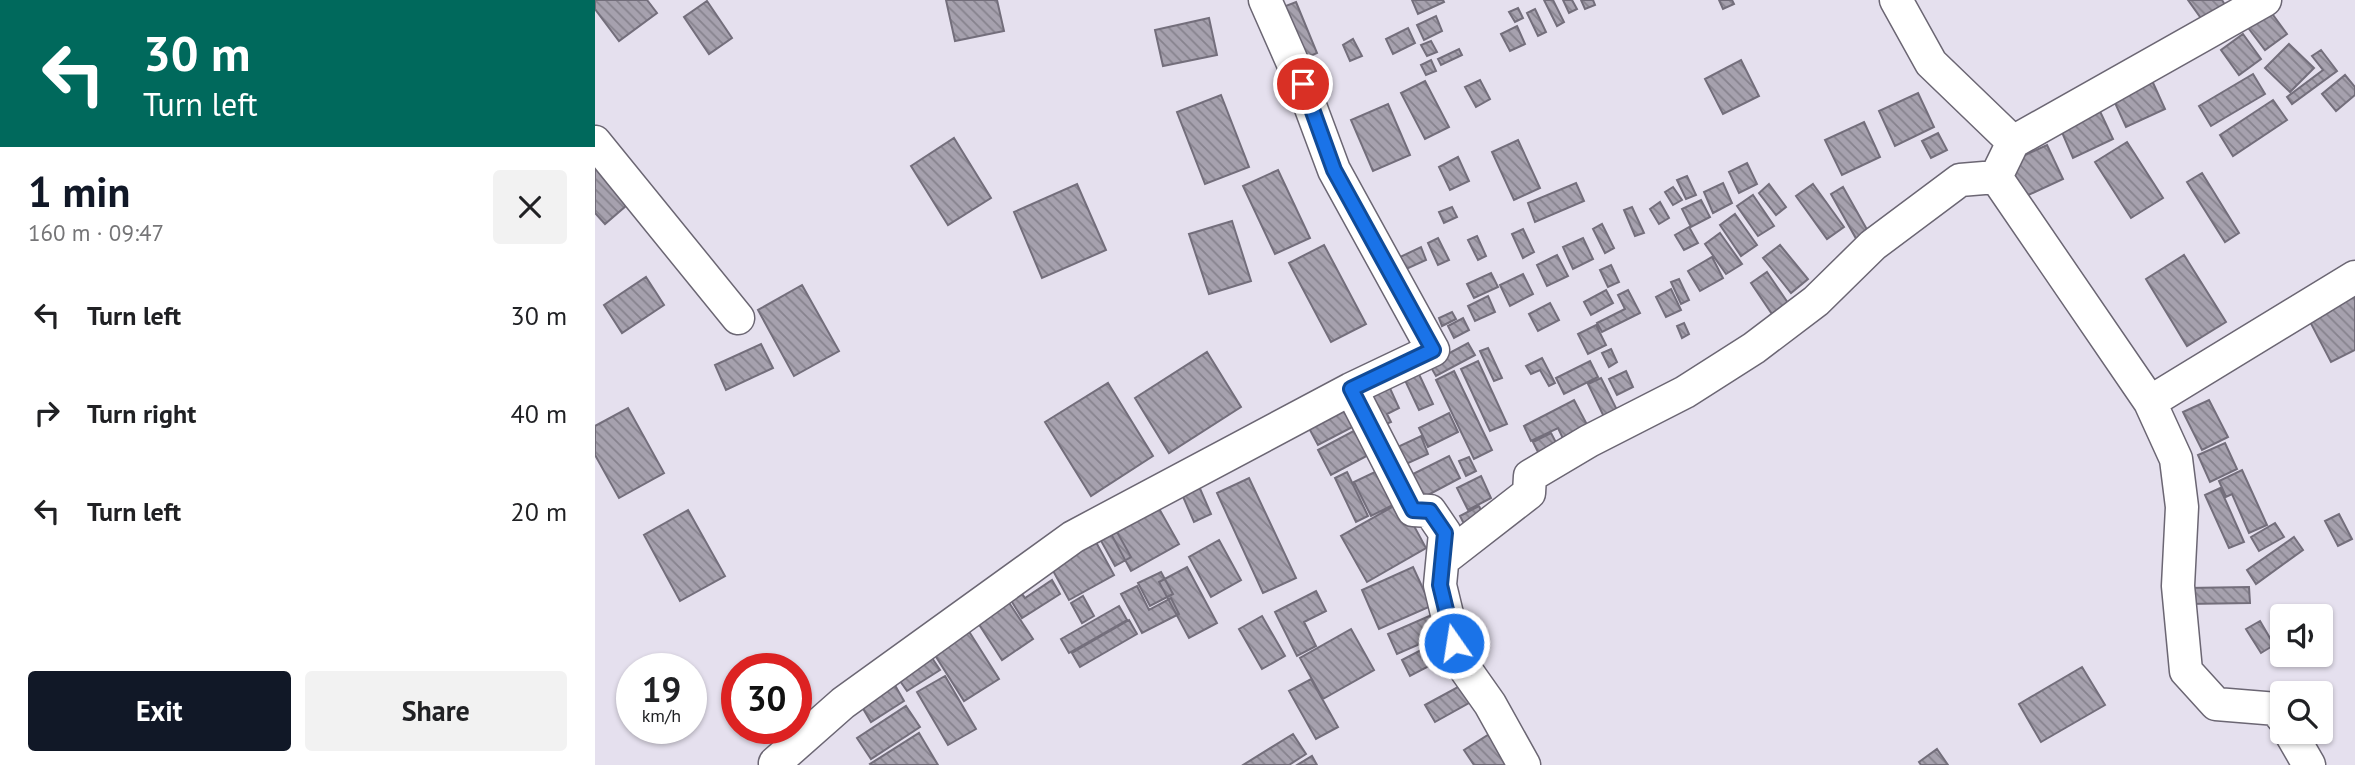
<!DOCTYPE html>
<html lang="en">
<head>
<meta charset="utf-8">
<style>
  body { margin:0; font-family:"PT Sans",sans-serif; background:#f2f2f2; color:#202124; height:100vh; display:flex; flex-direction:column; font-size:26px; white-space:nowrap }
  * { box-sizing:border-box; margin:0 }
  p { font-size:23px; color:#757577 }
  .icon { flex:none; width:38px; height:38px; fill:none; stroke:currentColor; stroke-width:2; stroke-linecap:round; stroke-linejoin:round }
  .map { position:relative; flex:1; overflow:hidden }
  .panel { display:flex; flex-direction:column; background:#fff; width:595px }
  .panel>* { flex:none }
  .guide { background:#00695c; color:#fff; overflow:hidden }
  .buttons { position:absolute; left:1675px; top:604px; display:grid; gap:14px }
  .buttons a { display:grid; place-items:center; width:63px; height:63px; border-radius:7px; background:#fff; box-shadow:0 2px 5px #0004; font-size:35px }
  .speed { position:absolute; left:21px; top:653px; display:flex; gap:14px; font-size:35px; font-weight:700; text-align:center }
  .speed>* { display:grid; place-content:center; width:91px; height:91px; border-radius:50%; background:#fff; box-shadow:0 2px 5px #0004; line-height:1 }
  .speed small { font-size:18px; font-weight:400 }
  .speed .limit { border:10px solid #d22; background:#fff; color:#111 }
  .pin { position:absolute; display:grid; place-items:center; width:60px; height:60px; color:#fff; margin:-30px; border:4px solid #fff; border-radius:50%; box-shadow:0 2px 7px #0007 }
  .me { position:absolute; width:77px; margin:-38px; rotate:347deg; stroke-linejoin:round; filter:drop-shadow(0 0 5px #0008) }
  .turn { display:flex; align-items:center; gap:24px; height:147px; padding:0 28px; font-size:32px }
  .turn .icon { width:91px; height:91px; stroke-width:2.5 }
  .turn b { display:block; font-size:49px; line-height:60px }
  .round { display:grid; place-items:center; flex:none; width:74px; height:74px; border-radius:7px; background:#f2f2f2 }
  .summary { display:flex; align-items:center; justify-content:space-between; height:119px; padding:0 28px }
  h1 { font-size:42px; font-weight:800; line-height:52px; color:#111827 }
  .action { display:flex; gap:14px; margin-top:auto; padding:14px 28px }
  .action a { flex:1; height:80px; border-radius:7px; background:#111827; color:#fff; font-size:28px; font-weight:800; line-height:80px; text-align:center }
  .action a+a { background:#f2f2f2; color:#202124 }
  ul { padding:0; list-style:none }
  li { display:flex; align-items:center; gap:21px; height:98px; padding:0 28px }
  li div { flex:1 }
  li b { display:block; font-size:26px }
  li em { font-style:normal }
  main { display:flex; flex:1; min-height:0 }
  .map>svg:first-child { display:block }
  .building { fill:url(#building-back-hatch); stroke:#736e7b; stroke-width:2 }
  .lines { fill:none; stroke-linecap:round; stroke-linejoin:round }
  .street-casing { stroke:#6b6673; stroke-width:35 }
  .street { stroke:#fff; stroke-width:32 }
  .route-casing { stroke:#114b97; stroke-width:18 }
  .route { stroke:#1a73e8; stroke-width:12 }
</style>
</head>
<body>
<main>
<section class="panel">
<div class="guide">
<div class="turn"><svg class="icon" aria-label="left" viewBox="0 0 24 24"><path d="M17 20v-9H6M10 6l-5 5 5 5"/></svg><div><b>30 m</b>Turn left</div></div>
</div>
<div class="summary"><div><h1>1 min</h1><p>160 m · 09:47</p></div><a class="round"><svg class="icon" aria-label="close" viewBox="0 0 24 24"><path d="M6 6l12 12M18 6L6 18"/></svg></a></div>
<ul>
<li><svg class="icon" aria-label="left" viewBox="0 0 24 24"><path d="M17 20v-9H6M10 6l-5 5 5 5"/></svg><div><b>Turn left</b></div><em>30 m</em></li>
<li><svg class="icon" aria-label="right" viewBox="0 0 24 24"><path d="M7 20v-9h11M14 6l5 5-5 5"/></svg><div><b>Turn right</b></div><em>40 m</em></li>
<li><svg class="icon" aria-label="left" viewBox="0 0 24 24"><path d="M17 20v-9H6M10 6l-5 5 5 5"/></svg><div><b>Turn left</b></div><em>20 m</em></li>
</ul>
<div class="action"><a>Exit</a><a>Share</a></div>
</section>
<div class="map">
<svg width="1760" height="765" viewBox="0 0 1760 765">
  <defs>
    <pattern id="building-back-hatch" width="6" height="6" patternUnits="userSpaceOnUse" patternTransform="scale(1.75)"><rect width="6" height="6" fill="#a6a1ae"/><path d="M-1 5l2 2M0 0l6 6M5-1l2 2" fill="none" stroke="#86828d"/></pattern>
  </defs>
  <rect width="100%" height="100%" fill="#e5e0ee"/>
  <!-- building -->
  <path class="building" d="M 0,0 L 52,0 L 62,13 L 24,41 L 0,9 Z
    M 351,0 L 402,0 L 409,31 L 360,41 Z
    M 817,0 L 848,0 L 849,2 L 823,14 Z
    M 949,0 L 958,0 L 969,22 L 962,26 Z
    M 968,0 L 977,0 L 982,9 L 974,13 Z
    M 986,0 L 998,0 L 1000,5 L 990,9 Z
    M 1124,0 L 1137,0 L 1139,4 L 1128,9 Z
    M 1593,0 L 1627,0 L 1630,5 L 1608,21 Z
    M 112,1 L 137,38 L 114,54 L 89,17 Z
    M 701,2 L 722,53 L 709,59 L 688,7 Z
    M 923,8 L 928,18 L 920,22 L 914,12 Z
    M 1673,8 L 1692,34 L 1670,50 L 1651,25 Z
    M 940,9 L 951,32 L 943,36 L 932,13 Z
    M 841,16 L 847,31 L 829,40 L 822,25 Z
    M 614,18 L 622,55 L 568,66 L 560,30 Z
    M 922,26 L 930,44 L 915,51 L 906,34 Z
    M 813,28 L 820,43 L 798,54 L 791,39 Z
    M 1648,34 L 1666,59 L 1644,75 L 1626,50 Z
    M 758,39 L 767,56 L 755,61 L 748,45 Z
    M 836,41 L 842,52 L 832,56 L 826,45 Z
    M 1694,44 L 1719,68 L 1695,92 L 1670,68 Z
    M 864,49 L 867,55 L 846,65 L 843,59 Z
    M 1726,50 L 1742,71 L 1697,104 L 1692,97 L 1728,70 L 1717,56 Z
    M 836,60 L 841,71 L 831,75 L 826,65 Z
    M 1146,60 L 1164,96 L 1128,114 L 1110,79 Z
    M 1554,74 L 1570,109 L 1531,127 L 1515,92 Z
    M 1658,74 L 1670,94 L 1616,126 L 1604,106 Z
    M 1750,75 L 1760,87 L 1760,95 L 1741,111 L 1727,94 Z
    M 885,80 L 895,99 L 881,107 L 870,87 Z
    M 830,81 L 854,127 L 830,139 L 806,93 Z
    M 1323,93 L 1339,127 L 1300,146 L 1284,111 Z
    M 626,95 L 654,167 L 610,184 L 582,112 Z
    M 1678,100 L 1692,120 L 1638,156 L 1625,135 Z
    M 793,104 L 815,155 L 778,171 L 756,120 Z
    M 1502,105 L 1518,139 L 1478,158 L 1463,123 Z
    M 1269,122 L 1285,157 L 1247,175 L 1230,140 Z
    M 1343,133 L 1352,150 L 1336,158 L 1327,141 Z
    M 359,138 L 396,198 L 353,225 L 316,166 Z
    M 923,140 L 945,188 L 919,200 L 897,152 Z
    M 1532,142 L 1568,198 L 1536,218 L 1500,162 Z
    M 1452,145 L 1468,179 L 1429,197 L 1413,163 Z
    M 0,154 L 46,193 L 10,224 L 0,213 Z
    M 863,157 L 874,181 L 855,190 L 844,167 Z
    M 1152,163 L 1162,184 L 1144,193 L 1134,172 Z
    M 683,170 L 715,238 L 680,254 L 648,186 Z
    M 1607,173 L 1644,233 L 1630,242 L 1592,182 Z
    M 1092,176 L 1101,195 L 1091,199 L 1082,180 Z
    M 981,183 L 989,201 L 940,222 L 933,203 Z
    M 1128,183 L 1137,203 L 1118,213 L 1109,192 Z
    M 482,184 L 511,250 L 447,278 L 419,212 Z
    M 1174,184 L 1191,207 L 1181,215 L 1164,193 Z
    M 1218,184 L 1249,227 L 1232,239 L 1201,196 Z
    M 1078,187 L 1087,200 L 1078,205 L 1070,192 Z
    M 1248,187 L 1275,235 L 1263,242 L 1236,194 Z
    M 1158,195 L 1179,226 L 1163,236 L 1142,206 Z
    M 1106,200 L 1115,217 L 1096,227 L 1087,209 Z
    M 1065,202 L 1074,218 L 1064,224 L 1055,209 Z
    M 857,207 L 862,217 L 849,223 L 844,212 Z
    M 1037,207 L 1049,233 L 1040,236 L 1029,210 Z
    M 1140,214 L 1162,245 L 1146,256 L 1125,225 Z
    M 637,221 L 656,281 L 614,294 L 594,234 Z
    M 1007,224 L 1019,248 L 1010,253 L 998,229 Z
    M 1094,227 L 1103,243 L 1089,250 L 1080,235 Z
    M 928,229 L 939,252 L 928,258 L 917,234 Z
    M 1125,233 L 1147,264 L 1131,274 L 1110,244 Z
    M 882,236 L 891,256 L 883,260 L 873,240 Z
    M 843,238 L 854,260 L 843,265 L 833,243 Z
    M 988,238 L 998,259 L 978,269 L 968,247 Z
    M 729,245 L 771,324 L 736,342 L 694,263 Z
    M 1185,245 L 1213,279 L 1196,293 L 1168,258 Z
    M 826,247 L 831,260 L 809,270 L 803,258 Z
    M 962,255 L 973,276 L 952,286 L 942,265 Z
    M 1589,255 L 1631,322 L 1592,346 L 1551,279 Z
    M 1117,257 L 1128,278 L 1105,291 L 1093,271 Z
    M 1016,265 L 1024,282 L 1013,287 L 1005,270 Z
    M 1172,272 L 1193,303 L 1177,314 L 1156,283 Z
    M 896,273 L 903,287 L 879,298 L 872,284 Z
    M 928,274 L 938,294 L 915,306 L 905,285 Z
    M 51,277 L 69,305 L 27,333 L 9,305 Z
    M 1084,279 L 1094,300 L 1086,304 L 1076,282 Z
    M 207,285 L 244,351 L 199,376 L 163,310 Z
    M 1076,289 L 1086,310 L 1071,317 L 1061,297 Z
    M 1011,290 L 1018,303 L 996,315 L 989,302 Z
    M 1033,290 L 1045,313 L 1007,332 L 1002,323 L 1030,309 L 1023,295 Z
    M 1756,291 L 1760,299 L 1760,350 L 1736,362 L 1711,314 Z
    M 893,296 L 900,312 L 880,321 L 873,306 Z
    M 955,303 L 964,320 L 943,331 L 934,314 Z
    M 857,312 L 861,319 L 847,326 L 844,318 Z
    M 868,318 L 874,330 L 859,338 L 853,326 Z
    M 1089,323 L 1094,334 L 1087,338 L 1082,326 Z
    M 1001,325 L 1011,345 L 993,354 L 983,334 Z
    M 873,343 L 880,355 L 841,376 L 834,364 Z
    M 166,344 L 178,368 L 131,390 L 120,365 Z
    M 893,348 L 907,378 L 899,381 L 885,351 Z
    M 1016,349 L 1022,362 L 1014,367 L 1007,353 Z
    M 612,352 L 646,407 L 574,453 L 540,398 Z
    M 947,358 L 960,383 L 954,386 L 945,370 L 936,374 L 931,366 Z
    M 883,361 L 912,424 L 895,431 L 866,369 Z
    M 995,361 L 1003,377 L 969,394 L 961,378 Z
    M 822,370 L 838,404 L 824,410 L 808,376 Z
    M 859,371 L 897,450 L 879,459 L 841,380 Z
    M 1031,371 L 1038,387 L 1022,395 L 1014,379 Z
    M 1006,378 L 1023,412 L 1010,419 L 993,384 Z
    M 513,383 L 558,456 L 496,496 L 450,422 Z
    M 793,384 L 804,408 L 792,414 L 796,422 L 781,428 L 766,397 Z
    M 751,397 L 765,423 L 723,445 L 709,419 Z
    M 979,400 L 998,436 L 973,449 L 963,428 L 936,441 L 929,426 Z
    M 1614,400 L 1633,437 L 1607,450 L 1588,412 Z
    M 33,408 L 69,473 L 24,498 L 0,455 L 0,426 Z
    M 854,413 L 863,432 L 833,447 L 824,428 Z
    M 766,427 L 779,452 L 736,475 L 723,450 Z
    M 956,433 L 967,454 L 949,464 L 938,442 Z
    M 826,436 L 833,454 L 800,469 L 792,452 Z
    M 1630,443 L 1642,469 L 1615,482 L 1603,455 Z
    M 854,456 L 865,478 L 820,502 L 808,479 Z
    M 874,457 L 881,471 L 871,476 L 864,461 Z
    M 784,470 L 800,504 L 776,516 L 759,482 Z
    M 1647,470 L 1672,525 L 1654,533 L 1637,494 L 1631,497 L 1624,481 Z
    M 752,472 L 773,516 L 761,522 L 740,478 Z
    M 886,476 L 896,498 L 873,510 L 862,488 Z
    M 654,478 L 701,578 L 668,593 L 622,493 Z
    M 603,484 L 616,514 L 599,522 L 586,492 Z
    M 1625,488 L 1649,542 L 1634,548 L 1610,495 Z
    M 806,502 L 831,548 L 772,582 L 746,536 Z
    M 562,505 L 584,544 L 536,571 L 515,532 Z
    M 884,506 L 889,517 L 870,526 L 865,516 Z
    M 93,510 L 130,576 L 85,601 L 49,535 Z
    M 511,512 L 536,557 L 520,566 L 495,521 Z
    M 1744,514 L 1757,539 L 1743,546 L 1730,521 Z
    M 1680,523 L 1689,537 L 1664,551 L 1656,537 Z
    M 496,533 L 519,575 L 474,600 L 451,558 Z
    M 1699,537 L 1708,550 L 1661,584 L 1652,570 Z
    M 624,540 L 646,580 L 616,597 L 594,557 Z
    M 592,567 L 622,623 L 594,638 L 564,582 Z
    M 818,567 L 836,606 L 784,629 L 767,590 Z
    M 566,572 L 578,594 L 555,606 L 543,583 Z
    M 457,580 L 465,594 L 427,618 L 409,589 L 419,582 L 430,598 Z
    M 542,586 L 554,610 L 576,598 L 584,614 L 547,633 L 526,594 Z
    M 1654,587 L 1655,603 L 1592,604 L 1592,588 Z
    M 721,591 L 731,611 L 709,622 L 721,646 L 702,656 L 680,612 Z
    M 407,592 L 438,639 L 407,660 L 376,612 Z
    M 488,596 L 499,616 L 487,623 L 476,603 Z
    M 524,606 L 532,620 L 474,653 L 466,639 Z
    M 841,613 L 850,633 L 802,654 L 793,634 Z
    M 667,616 L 690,656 L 667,669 L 644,629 Z
    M 534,620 L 542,634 L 485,667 L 477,653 Z
    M 1665,621 L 1679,645 L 1666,653 L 1651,629 Z
    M 368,622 L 404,679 L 369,701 L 333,644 Z
    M 756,629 L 779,670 L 728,699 L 705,658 Z
    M 847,639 L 855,655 L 815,676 L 807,660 Z
    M 331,649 L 345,670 L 312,691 L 298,671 Z
    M 1487,667 L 1510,705 L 1446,742 L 1424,704 Z
    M 294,675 L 309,701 L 276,722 L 260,695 Z
    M 350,676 L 381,729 L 353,745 L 322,692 Z
    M 716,679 L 743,727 L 721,739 L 694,691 Z
    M 872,682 L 881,699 L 840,722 L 830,705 Z
    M 311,706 L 325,727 L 276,759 L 262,738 Z
    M 904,728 L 922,758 L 910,765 L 879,765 L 869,750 Z
    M 324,733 L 343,765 L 276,765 L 275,764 Z
    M 698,734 L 711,754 L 694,765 L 648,765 Z
    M 1342,749 L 1353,765 L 1326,765 L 1324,762 Z
    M 717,756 L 722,765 L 702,765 Z"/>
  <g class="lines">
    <defs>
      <path id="street" d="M 1301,0 L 1336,63 L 1418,142
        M 0,142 L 143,318
        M 1401,177 L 1418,142 L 1670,0
        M 756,389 L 818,510 L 835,511 L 850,533 L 845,585 L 859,643 L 871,670 L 895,704 L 929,765
        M 1555,402 L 1760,277
        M 849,559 L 934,493 L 935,476 L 994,441 L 1090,392 L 1159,348 L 1221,301 L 1278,245 L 1365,180 L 1401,177 L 1555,402 L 1581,459 L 1587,507 L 1583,586 L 1591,671 L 1621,704 L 1682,709 L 1687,717
        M 1695,732 L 1714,765
        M 181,765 L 180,763 L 248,703 L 478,537 L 756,389 L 838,350 L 739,170 L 707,84 L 670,0"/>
    </defs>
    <!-- street casing -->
    <use href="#street" class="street-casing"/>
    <!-- street -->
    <use href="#street" class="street"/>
  </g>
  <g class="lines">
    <defs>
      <path id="route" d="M 708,84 L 739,170 L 838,350 L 756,389 L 818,510 L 835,511 L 850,533 L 845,585 L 859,643"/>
    </defs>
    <!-- route casing -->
    <use href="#route" class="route-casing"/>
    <!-- route -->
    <use href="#route" class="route"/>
  </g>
</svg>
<div class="buttons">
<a><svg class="icon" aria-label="sound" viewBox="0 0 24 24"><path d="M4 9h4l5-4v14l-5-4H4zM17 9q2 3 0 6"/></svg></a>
<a><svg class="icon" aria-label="search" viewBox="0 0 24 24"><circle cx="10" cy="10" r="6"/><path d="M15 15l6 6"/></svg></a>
</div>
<div class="speed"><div>19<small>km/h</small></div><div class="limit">30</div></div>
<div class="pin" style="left:708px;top:84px;background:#d93025"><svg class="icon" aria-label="arrive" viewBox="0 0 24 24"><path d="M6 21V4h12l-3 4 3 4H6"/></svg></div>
<svg class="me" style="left:859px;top:643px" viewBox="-20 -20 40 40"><circle r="17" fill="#1a73e8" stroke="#fff" stroke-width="3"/><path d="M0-11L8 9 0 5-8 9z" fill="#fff"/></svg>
</div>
</main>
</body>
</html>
